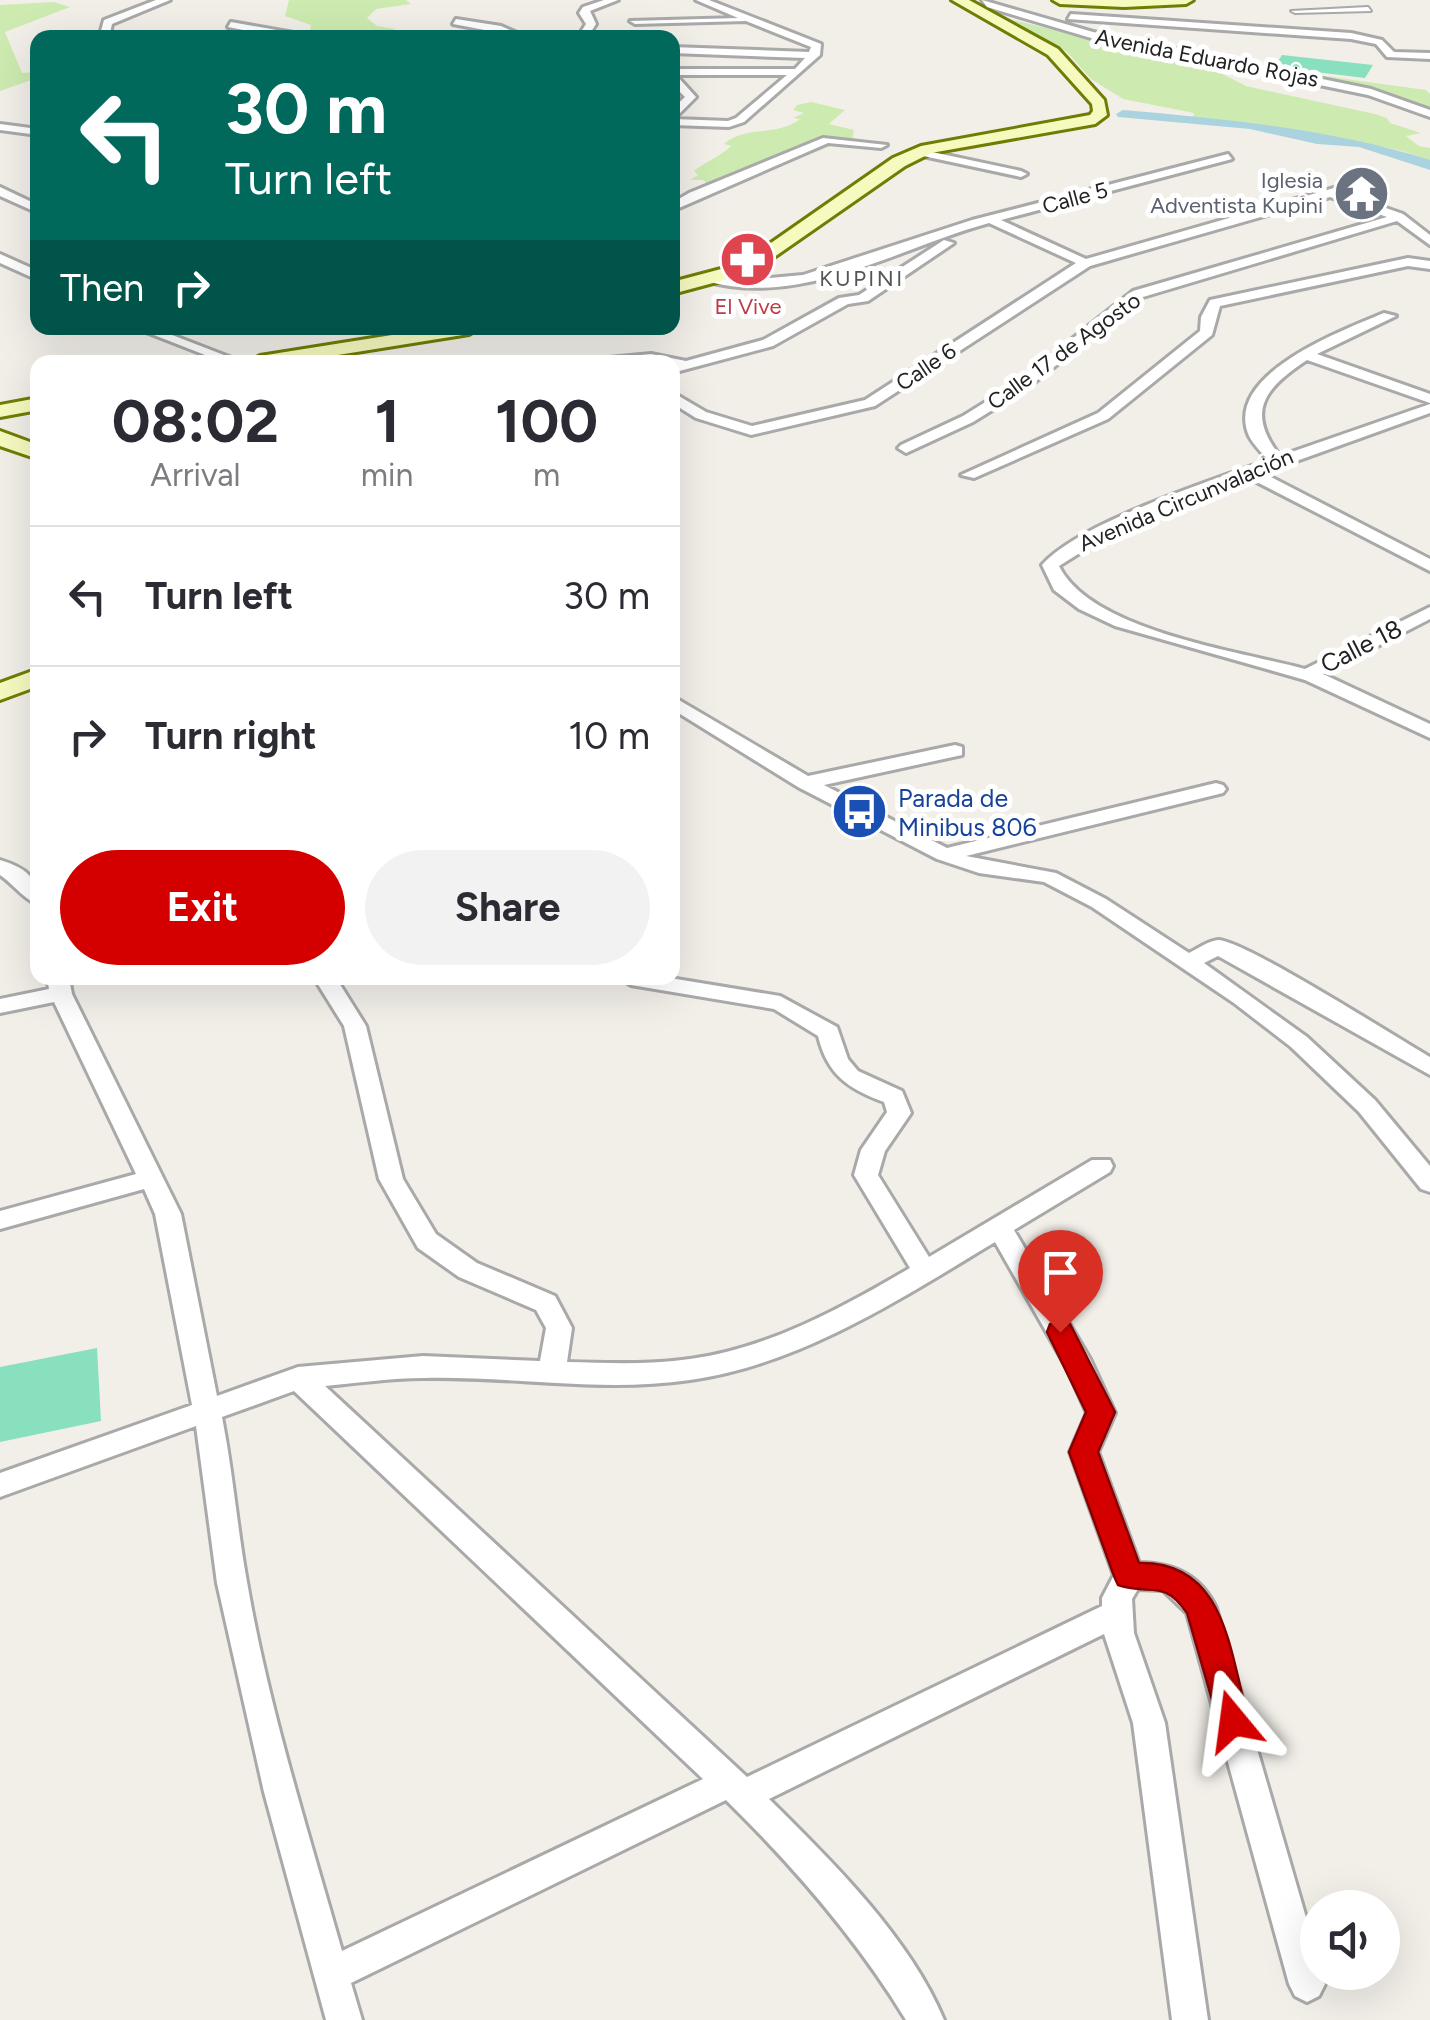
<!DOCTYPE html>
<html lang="en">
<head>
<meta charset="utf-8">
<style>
  body { margin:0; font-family:Figtree,sans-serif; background:#f2f2f3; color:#2b2b33; height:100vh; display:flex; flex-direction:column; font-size:38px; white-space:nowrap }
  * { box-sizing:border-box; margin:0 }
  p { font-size:32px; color:#7c7c81 }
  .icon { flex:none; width:55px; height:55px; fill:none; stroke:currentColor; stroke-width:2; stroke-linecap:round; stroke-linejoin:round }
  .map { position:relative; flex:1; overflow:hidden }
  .side { position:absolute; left:30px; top:355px; width:650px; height:630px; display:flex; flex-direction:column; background:#fff; border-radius:20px; box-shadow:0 10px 40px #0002 }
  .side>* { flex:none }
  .guide { position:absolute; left:30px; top:30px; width:650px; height:305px; border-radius:20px; box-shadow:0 10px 40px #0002; background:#00695c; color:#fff; overflow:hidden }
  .controls { position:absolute; left:1300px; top:1890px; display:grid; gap:20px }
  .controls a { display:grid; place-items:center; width:100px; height:100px; border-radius:50%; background:#fff; box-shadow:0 10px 40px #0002; font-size:50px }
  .pin { position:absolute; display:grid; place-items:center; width:85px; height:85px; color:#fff; margin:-102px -42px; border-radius:50% 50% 50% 0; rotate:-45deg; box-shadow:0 0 10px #0007 }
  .pin .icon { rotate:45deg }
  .me { position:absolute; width:110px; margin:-55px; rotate:344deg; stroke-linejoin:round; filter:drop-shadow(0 0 8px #0008) }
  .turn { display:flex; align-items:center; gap:35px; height:210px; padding:0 30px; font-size:45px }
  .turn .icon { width:130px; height:130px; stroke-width:2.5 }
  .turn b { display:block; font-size:70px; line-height:85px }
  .then { display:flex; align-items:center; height:95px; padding:0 30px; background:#0003; gap:20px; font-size:38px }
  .eta { display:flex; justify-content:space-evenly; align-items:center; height:170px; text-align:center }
  .eta b { font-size:60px; font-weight:700; line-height:70px }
  .action { display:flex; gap:20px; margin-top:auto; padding:20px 30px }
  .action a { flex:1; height:115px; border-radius:60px; background:#d40000; color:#fff; font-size:40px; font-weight:700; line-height:115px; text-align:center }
  .action a+a { background:#f2f2f3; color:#2b2b33 }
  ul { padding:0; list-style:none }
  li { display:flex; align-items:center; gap:30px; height:140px; padding:0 30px; border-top:2px solid #e1e1e2 }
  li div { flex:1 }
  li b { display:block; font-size:38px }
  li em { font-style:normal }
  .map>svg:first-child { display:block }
  .grass { fill:#cdebb0 }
  .pitch { fill:#88e0be }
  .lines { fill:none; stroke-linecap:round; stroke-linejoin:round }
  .canal { fill:#aad3df; fill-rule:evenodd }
  .pedestrian-casing { stroke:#a9a9a9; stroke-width:4 }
  .minor-casing { stroke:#a9a9a9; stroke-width:6 }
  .secondary-casing { stroke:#707d05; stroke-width:6 }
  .pedestrian { fill:#fff; fill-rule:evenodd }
  .minor { fill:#fff; fill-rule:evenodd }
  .secondary { fill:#f7fabf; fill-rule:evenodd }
  .route { fill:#d40000; stroke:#8a0000; stroke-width:2.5 }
  .labels { text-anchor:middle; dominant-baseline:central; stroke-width:10; stroke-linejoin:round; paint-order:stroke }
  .far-street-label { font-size:22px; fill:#222; stroke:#fff }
  .far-worship-label { font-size:22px; fill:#5b616d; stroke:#fff; text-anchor:end }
  .far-neighbourhood-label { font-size:22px; letter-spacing:2.5px; fill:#555; stroke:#fff }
  .far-health-label { font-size:22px; fill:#be3a42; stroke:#fff }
  .street-label { font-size:25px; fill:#222; stroke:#fff }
  .transit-label { font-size:25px; fill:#164399; stroke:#fff; text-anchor:start }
</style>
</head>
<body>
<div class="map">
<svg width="1430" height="2020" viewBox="0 0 1430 2020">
  <rect width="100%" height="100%" fill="#f2efe9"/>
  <!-- grass -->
  <path class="grass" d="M 289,0 L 406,0 L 411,4 L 376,9 L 367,18 L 377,26 L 396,29 L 371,37 L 325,38 L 330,35 L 310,30 L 311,25 L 285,16 Z
    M 54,2 L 70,7 L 5,32 L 22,73 L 37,72 L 37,78 L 0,91 L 0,5 Z
    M 979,12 L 1207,66 L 1246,86 L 1375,114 L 1387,118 L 1390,123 L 1421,133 L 1406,136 L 1419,146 L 1430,148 L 1430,161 C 1392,144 1356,144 1316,137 C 1274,130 1235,121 1193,117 L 1194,113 L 1123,99 L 1091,79 L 1067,52 Z
    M 1237,64 L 1426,90 L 1430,94 L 1430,115 L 1410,105 Z
    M 811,102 L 845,110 L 829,124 L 854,130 L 852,142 L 836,144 L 741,181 L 710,186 L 703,180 L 690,180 L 698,175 L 694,171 C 705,162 721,156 731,146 L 724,144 C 746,125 777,137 800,119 L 793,118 L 804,113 L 793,110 L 797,105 Z"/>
  <!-- pitch -->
  <path class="pitch" d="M 1282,55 L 1373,65 L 1365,78 L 1274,67 Z
    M 97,1348 L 101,1421 L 0,1442 L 0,1367 Z"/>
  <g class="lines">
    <!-- canal -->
    <path class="canal" d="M 1123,110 C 1227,119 1331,129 1430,160 L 1430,170 L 1359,147 L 1317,144 L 1250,129 L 1118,117 L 1116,114 Z"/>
    <defs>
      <path id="pedestrian" d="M 1368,7 L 1371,11 L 1295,13 L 1291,11 Z"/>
      <path id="minor" d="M 156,0 L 170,0 L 112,24 L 109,38 L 99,38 L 104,20 Z
        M 604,0 L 618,0 L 590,11 L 596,24 L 587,38 L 577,38 L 586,24 L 579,13 L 583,7 Z
        M 696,0 L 709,0 L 821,44 L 820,55 L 744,122 L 729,127 L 672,125 L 672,109 L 685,97 L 672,84 L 672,69 L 795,69 L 805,58 L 672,53 L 672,47 L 809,52 L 811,47 L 746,21 L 635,24 L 630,21 L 738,18 ZM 676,75 L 787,75 L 736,118 L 728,121 L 674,119 L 696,97 Z
        M 982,0 L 1093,32 L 1371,89 L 1430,110 L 1430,117 L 1368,95 L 1091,38 L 987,7 Z
        M 1071,14 L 1351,33 L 1382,40 L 1394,52 L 1430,53 L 1430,59 L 1387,57 L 1376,44 L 1351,39 L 1068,19 Z
        M 456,19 L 501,26 L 528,38 L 453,24 Z
        M 231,22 L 305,35 L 310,38 L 285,38 L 228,27 Z
        M 0,124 L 38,129 L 38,135 L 0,130 Z
        M 823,138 L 887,145 L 881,148 L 828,143 L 672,211 L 672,203 L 689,193 Z
        M 918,149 L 1021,171 L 1027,174 L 1021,177 L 914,154 Z
        M 1228,154 L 1232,159 L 1001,220 L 1086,259 L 1369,178 L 1373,180 L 1373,184 L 1343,193 L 1403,214 L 1430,235 L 1430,245 L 1397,221 L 1143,297 L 1026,389 L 973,422 L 906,453 L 898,448 L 901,445 L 963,416 L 1016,383 L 1133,291 L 1387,217 L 1330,197 L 1090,266 L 875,406 L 751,435 L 696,418 L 672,403 L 672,392 L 706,412 L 752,426 L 865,400 L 1076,263 L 989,223 C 898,248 802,308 706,281 L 706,275 L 737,281 L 803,275 L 972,220 Z
        M 0,187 L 38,205 L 38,213 L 0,196 Z
        M 944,240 L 954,243 L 868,301 L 848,304 L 773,346 L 672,373 L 672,362 L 602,362 L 609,358 L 651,354 L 686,361 L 763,340 L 839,298 L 859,295 Z
        M 0,254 L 38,271 L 38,280 L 0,263 Z
        M 1408,258 L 1430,261 L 1430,269 L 1408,266 L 1220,306 L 1212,335 L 1108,419 L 974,478 L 961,475 L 1098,413 L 1200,331 L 1201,317 L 1210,300 Z
        M 1384,313 L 1396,316 L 1317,354 L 1430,394 L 1430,403 L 1307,360 C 1265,388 1245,411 1280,456 L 1430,404 L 1430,413 L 1263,473 L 1430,559 L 1430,571 L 1249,478 L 1110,534 L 1059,566 C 1091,631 1239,651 1305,669 L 1430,607 L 1430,619 L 1323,674 L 1430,724 L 1430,738 L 1305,680 L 1115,626 L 1079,609 L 1054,590 L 1042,565 C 1080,522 1212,481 1268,460 C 1262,453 1253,444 1249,436 C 1222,374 1344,330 1384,313 Z
        M 136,328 L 154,328 L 242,362 L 223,362 Z
        M 672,696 L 808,776 L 955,745 L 962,747 L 962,755 L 824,785 L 947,848 L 1216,783 L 1223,785 L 1226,789 L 1223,793 L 966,856 L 1056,873 L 1106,899 L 1189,953 C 1197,949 1208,941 1218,940 C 1244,940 1397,1038 1430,1057 L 1430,1075 L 1218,956 L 1204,963 L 1307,1037 L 1375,1100 L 1430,1166 L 1430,1192 L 1421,1189 L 1359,1112 L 1291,1047 L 1234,1003 L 1092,907 L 1044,882 L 979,873 L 937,859 L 798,787 L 672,709 Z
        M 0,860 C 26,868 38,877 38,904 C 27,902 11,882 0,875 Z
        M 47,978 L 69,978 L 72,994 L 181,1214 L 217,1396 L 298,1367 L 423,1356 L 540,1361 L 546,1328 L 536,1310 L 459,1277 L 418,1248 L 379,1179 L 344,1026 L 314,978 L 336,978 L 366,1026 L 403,1179 L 436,1234 L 477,1263 L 555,1296 L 572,1328 L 567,1362 C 609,1363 649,1365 690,1359 C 767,1349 844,1307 910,1268 L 854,1175 L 861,1150 L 887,1112 L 884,1102 C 848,1089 827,1074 818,1036 L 774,1009 L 631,985 L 620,978 L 670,978 L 780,996 L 837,1027 L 848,1059 L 858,1071 L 902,1091 L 911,1113 L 885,1151 L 878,1175 L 929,1257 L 1092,1160 L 1110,1160 L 1113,1166 L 1110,1172 L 1014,1230 L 1090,1359 L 1115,1413 L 1098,1452 L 1139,1563 C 1174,1563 1201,1576 1216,1608 L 1318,1959 L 1318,1972 L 1321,1972 L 1325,1984 L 1319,1996 L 1307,2002 L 1295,1996 L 1289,1984 L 1187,1613 L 1163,1590 L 1138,1589 L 1132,1599 L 1134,1633 L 1165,1723 L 1208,2020 L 1172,2020 L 1133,1723 L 1104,1634 L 769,1799 C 832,1861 910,1938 944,2020 L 906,2020 C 856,1938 794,1867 726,1800 L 351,1983 L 362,2020 L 326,2020 L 264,1792 L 217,1583 L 196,1426 L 0,1497 L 0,1473 L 192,1405 L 155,1214 L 144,1189 L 0,1229 L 0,1211 L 136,1174 L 54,1002 L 0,1013 L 0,999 L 49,989 ZM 995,1242 L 1067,1368 L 1087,1413 L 1070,1452 L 1114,1575 L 1102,1598 L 1102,1606 L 747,1777 L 325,1386 C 357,1383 391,1378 424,1378 C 513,1376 601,1393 690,1380 C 800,1365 902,1298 995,1242 ZM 294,1391 L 703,1779 L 342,1951 C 308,1831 268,1705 247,1582 C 237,1527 233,1472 222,1417 Z"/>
      <path id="secondary" d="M 952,0 L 969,0 L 1058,49 L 1104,100 L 1107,115 L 1095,124 L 931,153 L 905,166 L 767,262 L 739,276 L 672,294 L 672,282 L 725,268 L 755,254 L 893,158 L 921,146 L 1090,115 L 1093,111 L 1092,104 L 1048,55 Z
        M 1053,0 L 1193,0 L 1186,4 L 1124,7 L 1060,4 Z
        M 436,328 L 479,328 L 469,334 L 294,362 L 250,362 L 260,356 Z
        M 38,398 L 38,410 L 0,417 L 0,405 Z
        M 0,431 L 38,445 L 38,459 L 0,446 Z
        M 38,669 L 38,686 L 0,700 L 0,683 Z"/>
    </defs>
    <!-- pedestrian casing -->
    <use href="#pedestrian" class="pedestrian-casing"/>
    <!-- minor casing -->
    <use href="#minor" class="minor-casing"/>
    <!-- secondary casing -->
    <use href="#secondary" class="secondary-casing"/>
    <!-- pedestrian -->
    <use href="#pedestrian" class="pedestrian"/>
    <!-- minor -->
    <use href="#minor" class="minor"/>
    <!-- secondary -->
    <use href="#secondary" class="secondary"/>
  </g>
  <!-- route -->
  <path class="route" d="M 1060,1321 L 1070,1324 L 1115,1412 L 1098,1452 L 1139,1563 C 1227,1561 1229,1653 1249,1721 L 1244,1731 L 1233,1735 L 1221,1731 L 1187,1613 C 1163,1578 1151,1596 1118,1585 L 1114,1576 L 1069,1452 L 1086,1412 L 1047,1332 L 1050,1324 Z"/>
  <!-- icons -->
  <defs>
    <symbol id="temple-disc" viewBox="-11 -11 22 22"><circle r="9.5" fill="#6b7280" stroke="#fff"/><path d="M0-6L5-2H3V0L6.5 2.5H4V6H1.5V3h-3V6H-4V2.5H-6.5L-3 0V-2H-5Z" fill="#fff"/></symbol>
    <symbol id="pharmacy-disc" viewBox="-11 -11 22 22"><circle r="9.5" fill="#e0444e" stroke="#fff"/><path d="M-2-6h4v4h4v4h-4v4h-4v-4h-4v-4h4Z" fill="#fff"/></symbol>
    <symbol id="bus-disc" viewBox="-11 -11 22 22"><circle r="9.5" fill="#1a4fb4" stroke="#fff"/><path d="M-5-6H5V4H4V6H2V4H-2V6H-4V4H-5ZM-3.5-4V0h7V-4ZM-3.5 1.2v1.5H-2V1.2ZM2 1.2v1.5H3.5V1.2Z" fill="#fff"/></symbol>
  </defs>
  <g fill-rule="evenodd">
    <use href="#temple-disc" x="1330" y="162" width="63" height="63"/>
    <use href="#pharmacy-disc" x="716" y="228" width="63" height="63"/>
    <use href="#bus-disc" x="828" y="780" width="63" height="63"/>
  </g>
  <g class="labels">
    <!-- far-street labels -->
    <g class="far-street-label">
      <text transform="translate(1207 58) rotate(11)">Avenida Eduardo Rojas</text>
      <text transform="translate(1075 198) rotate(-15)">Calle 5</text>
      <text transform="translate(1064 351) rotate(-36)">Calle 17 de Agosto</text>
      <text transform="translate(926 367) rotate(-34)">Calle 6</text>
      <text transform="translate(1186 500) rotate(-23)">Avenida Circunvalación</text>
    </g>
    <!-- far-worship labels -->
    <g class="far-worship-label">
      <text x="1323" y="180">Iglesia<tspan x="1323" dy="25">Adventista Kupini</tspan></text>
    </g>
    <!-- far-neighbourhood labels -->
    <g class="far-neighbourhood-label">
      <text x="862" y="278">KUPINI</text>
    </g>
    <!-- far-health labels -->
    <g class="far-health-label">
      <text x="748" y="306">El Vive</text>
    </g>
    <!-- street labels -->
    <g class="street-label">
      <text transform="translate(1361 646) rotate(-27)">Calle 18</text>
    </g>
    <!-- transit labels -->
    <g class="transit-label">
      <text x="898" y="798">Parada de<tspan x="898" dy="29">Minibus 806</tspan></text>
    </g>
  </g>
</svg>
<div class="controls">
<a><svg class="icon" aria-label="sound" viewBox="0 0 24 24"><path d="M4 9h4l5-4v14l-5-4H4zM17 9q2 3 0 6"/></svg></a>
</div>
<div class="pin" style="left:1060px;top:1332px;background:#d93025"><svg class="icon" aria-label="arrive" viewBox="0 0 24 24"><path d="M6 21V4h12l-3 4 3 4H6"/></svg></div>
<svg class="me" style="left:1233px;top:1721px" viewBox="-20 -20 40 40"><path d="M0-17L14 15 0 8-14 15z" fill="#d40000" stroke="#fff" stroke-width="4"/></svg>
<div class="guide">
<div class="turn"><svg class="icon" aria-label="left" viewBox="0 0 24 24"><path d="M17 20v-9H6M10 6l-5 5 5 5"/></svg><div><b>30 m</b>Turn left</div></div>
<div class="then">Then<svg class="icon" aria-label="right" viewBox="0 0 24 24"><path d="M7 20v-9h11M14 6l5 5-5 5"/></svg></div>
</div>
<section class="side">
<div class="eta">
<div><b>08:02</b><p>Arrival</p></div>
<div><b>1</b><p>min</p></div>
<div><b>100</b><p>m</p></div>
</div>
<ul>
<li><svg class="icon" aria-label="left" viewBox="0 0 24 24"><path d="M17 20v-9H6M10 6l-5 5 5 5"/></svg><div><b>Turn left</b></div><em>30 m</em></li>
<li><svg class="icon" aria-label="right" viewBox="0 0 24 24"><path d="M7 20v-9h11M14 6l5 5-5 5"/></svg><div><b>Turn right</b></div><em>10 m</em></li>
</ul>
<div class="action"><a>Exit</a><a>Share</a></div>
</section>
</div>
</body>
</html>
